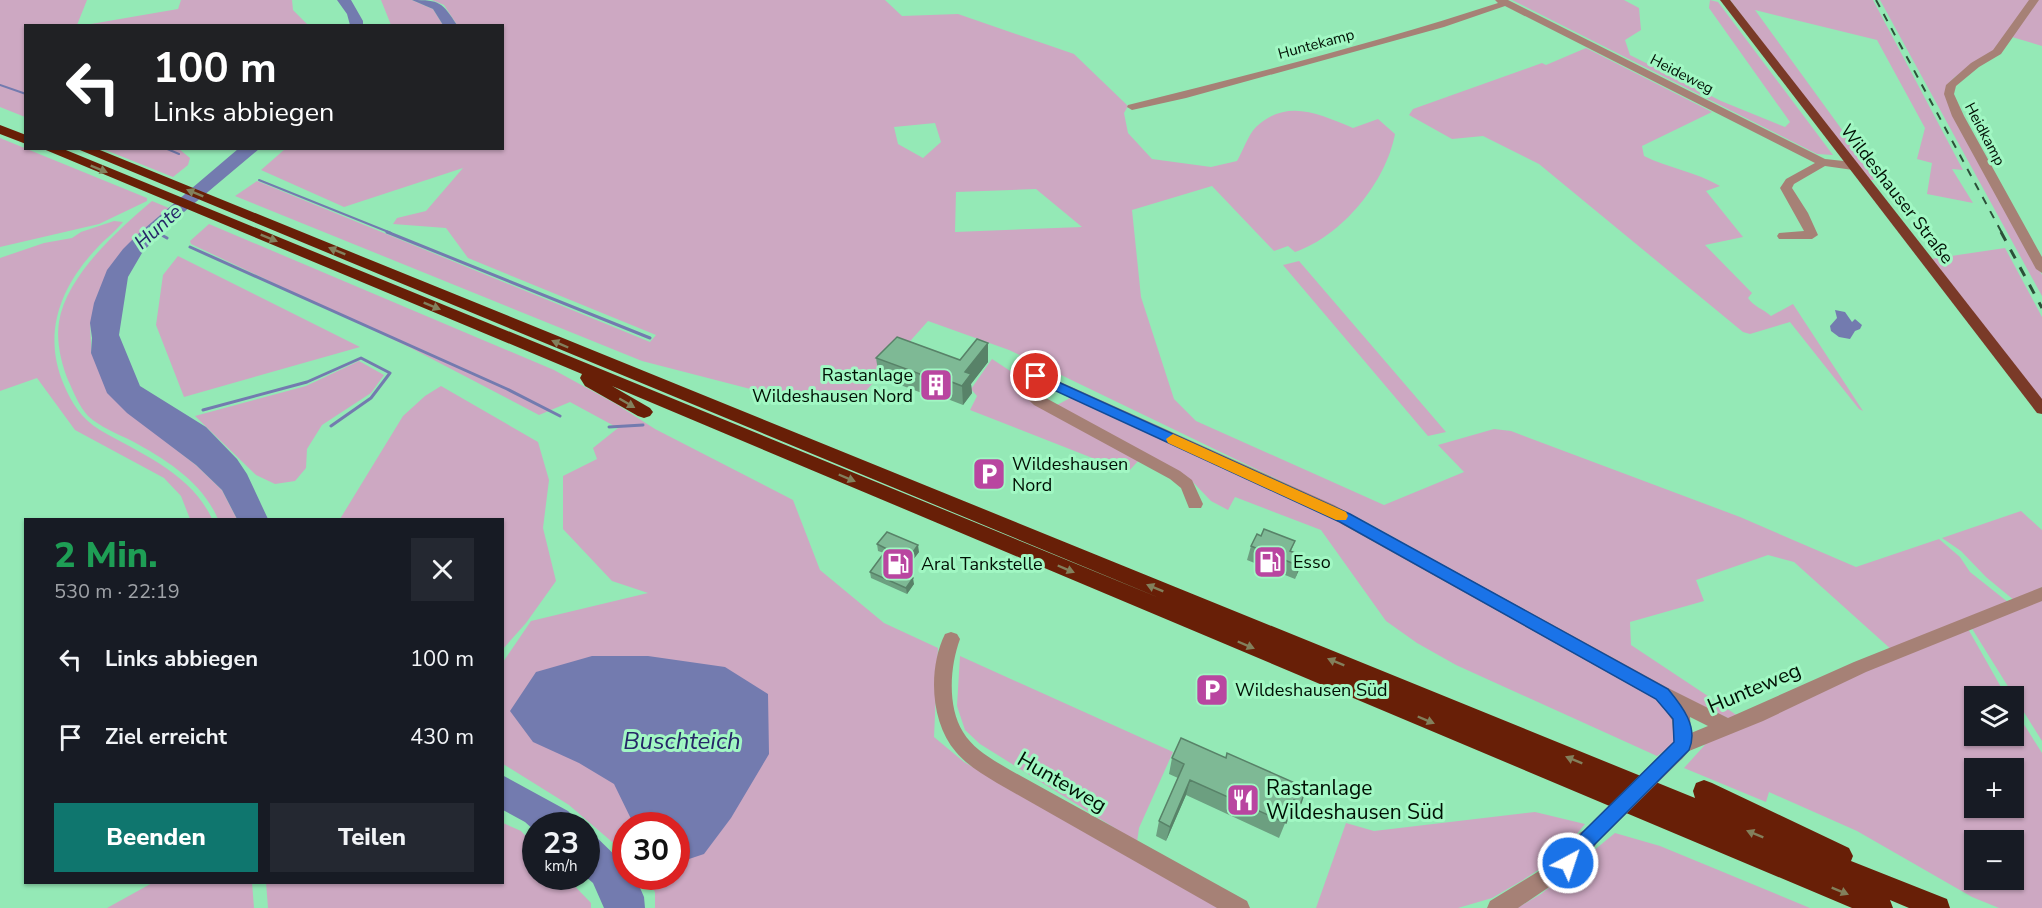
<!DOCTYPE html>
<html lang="de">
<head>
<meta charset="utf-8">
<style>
  body { margin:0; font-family:"Nunito Sans",sans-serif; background:#242831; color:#f1f3f6; height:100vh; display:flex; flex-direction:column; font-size:22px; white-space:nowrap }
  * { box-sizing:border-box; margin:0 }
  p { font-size:20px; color:#9ea1a6 }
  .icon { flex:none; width:33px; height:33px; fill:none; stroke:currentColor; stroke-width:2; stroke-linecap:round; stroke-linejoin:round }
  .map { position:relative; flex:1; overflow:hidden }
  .drawer { position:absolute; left:24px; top:518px; width:480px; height:366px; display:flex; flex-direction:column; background:#171b24; border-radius:0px; box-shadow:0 2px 4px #0004 }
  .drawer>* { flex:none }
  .guide { position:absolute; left:24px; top:24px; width:480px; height:126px; border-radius:0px; box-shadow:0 2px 4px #0004; background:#202124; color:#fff; overflow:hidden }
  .tools { position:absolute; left:1964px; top:686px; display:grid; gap:12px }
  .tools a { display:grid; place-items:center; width:60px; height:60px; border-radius:0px; background:#171b24; box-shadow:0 2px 4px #0004; font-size:30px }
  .speed { position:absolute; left:522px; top:812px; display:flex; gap:12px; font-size:30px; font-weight:700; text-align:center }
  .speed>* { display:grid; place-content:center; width:78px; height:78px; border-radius:50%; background:#171b24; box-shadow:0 2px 4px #0004; line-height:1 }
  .speed small { font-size:15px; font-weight:400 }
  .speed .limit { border:9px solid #d22; background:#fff; color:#111 }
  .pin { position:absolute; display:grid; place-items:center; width:51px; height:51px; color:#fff; margin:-26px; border:3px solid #fff; border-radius:50%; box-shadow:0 2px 6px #0007 }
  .me { position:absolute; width:66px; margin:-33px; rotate:40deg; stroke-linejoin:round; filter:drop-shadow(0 0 4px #0008) }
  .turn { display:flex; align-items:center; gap:21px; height:126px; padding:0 30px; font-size:27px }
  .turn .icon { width:78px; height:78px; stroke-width:2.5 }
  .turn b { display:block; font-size:42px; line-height:51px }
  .round { display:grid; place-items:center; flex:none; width:63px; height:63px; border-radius:0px; background:#242831 }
  .overview { display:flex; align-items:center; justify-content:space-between; height:102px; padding:0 30px }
  h1 { font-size:36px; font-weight:800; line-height:45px; color:#1e9e55 }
  .button { display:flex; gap:12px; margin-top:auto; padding:12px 30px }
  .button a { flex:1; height:69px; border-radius:0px; background:#0f766e; color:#fff; font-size:24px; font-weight:800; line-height:69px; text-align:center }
  .button a+a { background:#242831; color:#f1f3f6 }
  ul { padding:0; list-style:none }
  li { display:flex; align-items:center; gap:18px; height:78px; padding:0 30px }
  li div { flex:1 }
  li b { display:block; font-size:22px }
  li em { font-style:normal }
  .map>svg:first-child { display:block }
  .green { fill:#cda8c2; fill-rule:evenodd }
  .water { fill:#737baf }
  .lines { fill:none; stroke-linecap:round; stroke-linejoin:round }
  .stream-far1 { stroke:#737baf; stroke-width:2 }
  .stream { stroke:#737baf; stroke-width:3 }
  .minor { fill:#a68176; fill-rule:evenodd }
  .major { fill:#7a3a28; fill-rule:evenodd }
  .highway { fill:#681f07; fill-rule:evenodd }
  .rail-far1 { stroke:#2c5039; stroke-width:2; stroke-dasharray:8 8; stroke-linecap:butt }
  .rail { stroke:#2c5039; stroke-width:3; stroke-dasharray:10 10; stroke-linecap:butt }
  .minor-bridge { stroke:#a68176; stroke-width:18 }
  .wall { fill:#6c9f80 }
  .shaded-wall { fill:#588268 }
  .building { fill:#7eb995; stroke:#588268; stroke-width:1.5 }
  .oneway { fill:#82805c }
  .route { fill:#1a73e8; stroke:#114b97; stroke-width:1.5 }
  .slow { fill:#f59e0b }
  .labels { text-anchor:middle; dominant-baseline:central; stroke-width:6; stroke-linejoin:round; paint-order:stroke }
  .far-street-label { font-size:15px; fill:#001004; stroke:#a1f7c3 }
  .street-label { font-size:18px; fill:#001004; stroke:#a1f7c3 }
  .poi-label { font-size:18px; fill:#001004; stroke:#a1f7c3; text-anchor:start }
  .water-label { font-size:20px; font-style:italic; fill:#262768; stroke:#a1f7c3 }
  .near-street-label { font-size:21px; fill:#001004; stroke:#a1f7c3 }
  .near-poi-label { font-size:21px; fill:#001004; stroke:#a1f7c3; text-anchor:start }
  .near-water-label { font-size:24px; font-style:italic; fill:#262768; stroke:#a1f7c3 }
</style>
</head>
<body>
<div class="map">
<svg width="2042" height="908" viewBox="0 0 2042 908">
  <rect width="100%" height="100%" fill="#94e9b6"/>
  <!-- green -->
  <path class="green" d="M 0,0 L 87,0 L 77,25 L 26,26 L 25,117 L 0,107 Z
    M 181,0 L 292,0 L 293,10 L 308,25 L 85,25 L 178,9 Z
    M 381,0 L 412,0 L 433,9 L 443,25 L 391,25 Z
    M 432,0 L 885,0 L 902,16 L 958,14 L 1074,54 L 1128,106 L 1124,113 L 1128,133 L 1152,159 L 1211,167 L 1237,161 C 1243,151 1248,135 1256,127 C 1287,98 1319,114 1353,128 L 1378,119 L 1395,134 C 1386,182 1342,236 1295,252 L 1288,246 L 1274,251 L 1212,186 L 1132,210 L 1141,297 L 1174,399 L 1196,421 L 1384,505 L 1464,472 L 1438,445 L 1494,429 L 1511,431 L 1740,517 L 1856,567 L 1939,539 L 1960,557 L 1970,572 L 2009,603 L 1893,651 L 1794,562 L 1768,555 L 1696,580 L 1704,601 L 1630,622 L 1631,645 L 1738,716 L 1733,720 L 1688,702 L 1366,522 L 1009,350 L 928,321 L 864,393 L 793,400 L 642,361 L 235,196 L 257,181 L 650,342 L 656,335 L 468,258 L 446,228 L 393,224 L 397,218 L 426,211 L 463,168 L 344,207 L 261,170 L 285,149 L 502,148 L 502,26 L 457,25 L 444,5 ZM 935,123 L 941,142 L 923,158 L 898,144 L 894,127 ZM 1036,189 L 1082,227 L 955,232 L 956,192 Z
    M 1512,0 L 1624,0 L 1639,8 L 1641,30 L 1625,40 L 1630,55 L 1721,101 L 1785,127 L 1790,122 L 1709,8 L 1710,0 L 1718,2 L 1833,155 L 1817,154 Z
    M 1730,0 L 1873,0 L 1963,170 L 1952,169 L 1973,203 L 1927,194 L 1932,163 L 1917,159 L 1925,128 L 1877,40 L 1755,10 L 1853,145 L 1875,180 L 1867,180 Z
    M 1880,0 L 2032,0 L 1997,48 L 1955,77 L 1948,84 L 2042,275 L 2042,296 Z
    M 2037,0 L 2042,0 L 2042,46 L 2012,37 Z
    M 1586,48 L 1712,112 L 1642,146 L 1644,156 C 1668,168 1696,172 1720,186 L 1706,191 L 1743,237 L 1705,245 L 1752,293 L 1748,298 C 1753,306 1763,309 1771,316 L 1793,304 L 1863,411 L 1859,409 L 1790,322 L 1750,334 L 1743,332 L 1539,164 L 1483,136 L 1452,139 L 1409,115 L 1413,109 L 1542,63 L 1546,65 Z
    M 0,138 L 147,198 L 147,201 L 99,224 L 0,247 Z
    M 103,149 L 179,149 L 190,158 L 188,165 L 173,177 Z
    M 152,201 L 169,208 C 129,241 101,267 91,321 C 89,331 92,343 91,353 L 164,440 L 196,465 L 222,490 L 237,519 L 218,519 C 202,482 167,460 132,441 C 118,434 100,427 88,416 C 79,406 74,393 68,380 C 61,363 56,341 59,322 C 66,276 118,230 152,201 Z
    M 114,221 L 123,222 C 115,232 105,239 97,248 C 60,287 42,334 64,385 C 72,404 82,419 100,430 C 141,454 191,473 212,519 L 190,519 L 181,496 L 164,478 L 75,430 L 37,378 L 0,391 L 0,258 L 44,243 L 72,238 L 81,232 Z
    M 209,224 L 554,370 L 616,404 L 655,429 L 793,500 L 820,570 L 884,623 L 938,648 L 934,737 L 964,762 L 1220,908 L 655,908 L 655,892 L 644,876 L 676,876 L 676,825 L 626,825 L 625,853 L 569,805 L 503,764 L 503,662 L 531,621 L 648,593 L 612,581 L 563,529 L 563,476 L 597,459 L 593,448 L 618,428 L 570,402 L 539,415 L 411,348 L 191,244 L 190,241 Z
    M 2005,248 L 2042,317 L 2042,402 L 1931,259 Z
    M 178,256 L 360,347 L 184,397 L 156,325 L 163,275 Z
    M 1299,261 L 1446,432 L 1428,436 L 1283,265 Z
    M 992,359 L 1015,374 L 1022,391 L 1139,460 L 1128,472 L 970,410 L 977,396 L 971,389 Z
    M 359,361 L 384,375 L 371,393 L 322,425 L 307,449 L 306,468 L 295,481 L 275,484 L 256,475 L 195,416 L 306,386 Z
    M 441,386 L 538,442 L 549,480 L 543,528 L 556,581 L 526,623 L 503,649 L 502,519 L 340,519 L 403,416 L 425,396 Z
    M 1072,397 L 1323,512 L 1652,693 L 1671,711 L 1675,744 L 1657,756 L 1456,665 L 1417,643 L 1386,621 L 1321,530 L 1235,497 L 1228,510 L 1211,501 L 1189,478 L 1057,405 Z
    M 2021,511 L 2042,530 L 2042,587 L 2015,601 L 1986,577 L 1961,551 L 1942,538 Z
    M 2042,599 L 2042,741 L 1971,627 Z
    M 1967,627 L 2006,696 L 1974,696 L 1974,735 L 2013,735 L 2013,707 L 2042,753 L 2042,908 L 1999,908 L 1972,897 L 1857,831 L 1769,792 L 1766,802 L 1684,768 L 1712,737 ZM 1974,768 L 2013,768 L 2013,807 L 1974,807 ZM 1974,840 L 2013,840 L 2013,879 L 1974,879 Z
    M 960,656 L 1173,752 L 1139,828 L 1137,842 L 980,744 L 965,730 L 957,706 Z
    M 1535,812 L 1585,824 L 1558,857 L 1523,880 L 1492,898 L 1458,908 L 1316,908 L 1346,823 L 1374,831 Z
    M 503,823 L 521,831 L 535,846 L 536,876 L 565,876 L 591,903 L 591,908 L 268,908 L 266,882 L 502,882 Z
    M 1615,833 L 1660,846 L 1810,908 L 1517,908 L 1541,894 Z
    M 154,882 L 252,882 L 254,908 L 107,908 Z"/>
  <!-- water -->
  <path class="water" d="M 337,0 L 351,0 L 363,21 L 363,25 L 350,25 L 347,14 Z
    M 412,0 C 440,0 442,2 457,25 L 443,25 L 433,9 Z
    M 238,149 L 259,149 L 165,228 L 142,253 L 128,277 L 119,335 L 140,386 L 206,427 L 237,459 L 247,474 L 268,519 L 237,519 L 222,490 L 196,465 L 127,413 L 107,393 L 91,353 L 92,338 L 90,323 L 94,303 L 107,270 L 123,249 L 138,234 Z
    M 1835,310 L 1845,312 L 1852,322 L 1855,319 L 1862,325 L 1860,329 L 1855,331 L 1850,339 L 1839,337 L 1831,331 L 1830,326 L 1837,318 Z
    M 592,656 L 648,656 L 725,667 L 768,694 L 769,754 L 731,818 L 704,854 L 677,863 L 676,825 L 634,825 L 614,784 L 579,763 L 533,742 L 510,711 L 536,672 Z
    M 502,775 L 568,811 L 583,825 L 536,825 L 535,831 L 525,822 L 503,810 Z
    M 587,828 L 625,865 L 626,876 L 635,876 L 644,897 L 645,908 L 604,908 L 593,883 L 585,876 Z"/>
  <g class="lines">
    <!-- stream-far1 -->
    <path class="stream-far1" d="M 0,85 L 26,94
      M 165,148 L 179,154
      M 259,180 L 391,233"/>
    <!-- stream -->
    <path class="stream" d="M 387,232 L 650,338
      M 158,233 L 167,238
      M 190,247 L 507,389 L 560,416
      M 203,410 L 307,382 L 361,358 L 390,373 L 371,398 L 331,426
      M 609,427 L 643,425"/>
    <!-- minor -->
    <path class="minor" d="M 1495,0 L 1508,0 L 1825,159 L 1853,162 L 1859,166 L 1853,170 L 1825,166 L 1794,184 L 1792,188 L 1808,213 L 1818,235 L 1812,239 L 1779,239 L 1777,236 L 1779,233 L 1804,231 L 1780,188 L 1786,179 L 1815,163 L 1505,6 L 1444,27 L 1186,98 L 1132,110 L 1127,107 L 1128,105 C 1252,74 1376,43 1498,3 Z
      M 2029,0 L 2039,0 L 2001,54 L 1979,67 L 1956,86 L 1954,94 L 1964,116 L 2042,257 L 2042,273 L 2036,269 L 1952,116 L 1944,94 L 1946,85 L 1971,63 L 1993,50 Z
      M 1036,371 L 1334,505 L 1668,688 L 1728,718 L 1854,662 L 2042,587 L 2042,601 L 1866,672 L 1763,721 L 1689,751 L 1682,759 L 1675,762 L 1668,759 L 1666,753 L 1674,742 L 1672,720 L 1659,701 L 1322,513 L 1035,381 L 1031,383 L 1031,387 L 1044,397 L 1180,471 L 1192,480 L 1203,504 L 1201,508 L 1189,508 L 1181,488 L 1170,479 L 1034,405 L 1017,389 C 1017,376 1024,373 1036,371 ZM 1690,717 L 1708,726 L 1691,733 Z
      M 951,632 L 957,634 L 960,639 C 950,666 947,706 963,732 C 973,749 993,760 1010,770 L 1247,901 L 1250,908 L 1217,908 L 997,783 C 982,774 967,765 956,752 C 930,722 928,668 945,634 Z
      M 1588,829 L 1595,832 L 1598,839 L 1595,846 L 1564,877 L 1518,908 L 1487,908 L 1490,901 L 1539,871 L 1581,832 Z"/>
    <!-- major -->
    <path class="major" d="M 1720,0 L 1730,0 L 2042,399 L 2042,414 L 2037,413 Z"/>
    <!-- highway -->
    <path class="highway" d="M 0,125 L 26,135 L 26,144 L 0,134 Z
      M 41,148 L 61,148 L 1162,599 L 75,148 L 95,148 L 1695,798 L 1693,791 L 1696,783 L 1704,780 L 1712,783 L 1849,848 L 1853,856 L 1851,861 L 1947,899 L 1950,908 L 1909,908 L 1890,900 L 1893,908 L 1852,908 L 612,386 L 650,408 L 653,412 L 650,416 L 644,418 L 638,416 L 585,386 L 580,378 L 582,374 Z"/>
    <!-- rail-far1 -->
    <path class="rail-far1" d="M 1876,0 L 2002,233"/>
    <!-- rail -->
    <path class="rail" d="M 2001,232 L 2042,308"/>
    <!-- minor-bridge -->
    <path class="minor-bridge" d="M 1588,839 L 1675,753"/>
  </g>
  <!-- wall -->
  <path class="wall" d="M 876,358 L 960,360 L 988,362 L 971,384 L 972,393 L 963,405 L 932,393 L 930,396 L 879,377 Z
    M 1261,536 L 1295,541 L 1291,551 L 1303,556 L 1295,579 L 1247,560 L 1251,546 Z
    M 877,544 L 919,552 L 903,573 L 914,584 L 907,594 L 871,578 L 870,572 L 884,553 L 878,551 Z
    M 1181,738 L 1301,803 L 1294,818 L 1288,816 L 1279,838 L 1186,795 L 1166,841 L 1156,836 L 1159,821 L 1178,778 L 1169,774 L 1172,758 Z"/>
  <!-- shaded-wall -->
  <path class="shaded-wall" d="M 988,343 L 988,362 L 971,384 L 972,393 L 963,405 L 962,386 L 965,372 Z
    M 931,374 L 932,393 L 930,396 L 928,377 Z
    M 918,545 L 919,552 L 899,578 L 899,572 Z
    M 1303,556 L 1299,570 L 1295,579 L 1299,566 Z
    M 913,578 L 914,584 L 907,594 L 906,588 Z
    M 1190,780 L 1186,795 L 1166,841 L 1170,827 Z"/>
  <!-- building -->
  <path class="building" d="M 897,337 L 960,360 L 977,339 L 988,343 L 965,372 L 971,374 L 962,386 L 931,374 L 928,377 L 876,358 Z
    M 1264,529 L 1295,541 L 1290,551 L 1303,556 L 1299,566 L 1251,546 L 1257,534 L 1261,536 Z
    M 887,532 L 918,545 L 899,572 L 913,578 L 906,588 L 870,572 L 887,549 L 877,544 Z
    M 1181,738 L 1226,758 L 1227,753 L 1306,788 L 1301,803 L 1294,800 L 1286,823 L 1190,780 L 1170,827 L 1159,821 L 1184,764 L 1172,758 Z"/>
  <!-- one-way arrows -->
  <defs><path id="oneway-solid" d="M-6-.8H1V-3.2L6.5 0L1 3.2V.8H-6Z" transform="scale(1.5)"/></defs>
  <g class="oneway">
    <use href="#oneway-solid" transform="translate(99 169) rotate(22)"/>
    <use href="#oneway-solid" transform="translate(195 193) rotate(-158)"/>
    <use href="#oneway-solid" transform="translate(269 238) rotate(22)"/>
    <use href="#oneway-solid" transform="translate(337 251) rotate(-158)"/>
    <use href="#oneway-solid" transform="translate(432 306) rotate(22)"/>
    <use href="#oneway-solid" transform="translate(560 344) rotate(-157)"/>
    <use href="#oneway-solid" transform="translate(627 403) rotate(30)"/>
    <use href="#oneway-solid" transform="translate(847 478) rotate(23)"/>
    <use href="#oneway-solid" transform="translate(1066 569) rotate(23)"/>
    <use href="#oneway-solid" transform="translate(1155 588) rotate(-158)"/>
    <use href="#oneway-solid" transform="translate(1246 645) rotate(23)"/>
    <use href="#oneway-solid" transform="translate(1336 662) rotate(-158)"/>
    <use href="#oneway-solid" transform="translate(1426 720) rotate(23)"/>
    <use href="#oneway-solid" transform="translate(1574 760) rotate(-158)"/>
    <use href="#oneway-solid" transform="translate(1755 834) rotate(-158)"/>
    <use href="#oneway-solid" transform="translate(1840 891) rotate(22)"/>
  </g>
  <!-- route -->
  <path class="route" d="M 1036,372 L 1350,514 L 1668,689 C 1682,706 1699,727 1689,750 L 1594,845 L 1574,869 L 1568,872 L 1561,869 L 1559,863 L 1582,833 L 1674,742 L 1673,719 L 1656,699 L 1340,522 L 1032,380 L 1030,376 Z"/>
  <!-- slow -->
  <path class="slow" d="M 1173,434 L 1346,512 L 1348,516 L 1346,520 L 1336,520 L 1168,443 L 1166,439 Z"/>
  <!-- icons -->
  <defs>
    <symbol id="building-square" viewBox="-11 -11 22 22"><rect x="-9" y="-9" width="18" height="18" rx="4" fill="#b946a0" stroke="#a1f7c3"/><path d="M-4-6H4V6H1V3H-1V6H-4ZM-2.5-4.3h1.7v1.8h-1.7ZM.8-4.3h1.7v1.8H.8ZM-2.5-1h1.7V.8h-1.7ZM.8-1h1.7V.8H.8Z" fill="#fff"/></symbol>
    <symbol id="parking-square" viewBox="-11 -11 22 22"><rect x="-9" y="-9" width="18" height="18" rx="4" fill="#b946a0" stroke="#a1f7c3"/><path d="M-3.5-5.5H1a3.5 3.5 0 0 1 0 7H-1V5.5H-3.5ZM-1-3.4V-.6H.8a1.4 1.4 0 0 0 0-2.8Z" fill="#fff"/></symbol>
    <symbol id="fuel-square" viewBox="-11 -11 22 22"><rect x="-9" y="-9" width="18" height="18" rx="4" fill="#b946a0" stroke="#a1f7c3"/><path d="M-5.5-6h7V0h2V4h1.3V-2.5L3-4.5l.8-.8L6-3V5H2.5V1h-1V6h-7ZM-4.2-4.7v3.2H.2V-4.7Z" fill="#fff"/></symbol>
    <symbol id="restaurant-square" viewBox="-11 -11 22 22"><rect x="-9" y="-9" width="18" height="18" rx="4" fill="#b946a0" stroke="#a1f7c3"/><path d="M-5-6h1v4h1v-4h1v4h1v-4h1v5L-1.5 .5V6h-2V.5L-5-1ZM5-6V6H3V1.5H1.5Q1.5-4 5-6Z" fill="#fff"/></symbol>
  </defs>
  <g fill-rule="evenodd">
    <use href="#building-square" x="917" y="366" width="38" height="38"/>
    <use href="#parking-square" x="970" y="455" width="38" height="38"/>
    <use href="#fuel-square" x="1251" y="543" width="38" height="38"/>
    <use href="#fuel-square" x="879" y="545" width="38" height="38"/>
    <use href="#parking-square" x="1193" y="671" width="38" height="38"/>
    <use href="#restaurant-square" x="1224" y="781" width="38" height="38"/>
  </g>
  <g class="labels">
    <!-- far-street labels -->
    <g class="far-street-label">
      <text transform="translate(1316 44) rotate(-15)">Huntekamp</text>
      <text transform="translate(1682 74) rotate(27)">Heideweg</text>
      <text transform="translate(1985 134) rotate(62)">Heidkamp</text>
    </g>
    <!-- street labels -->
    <g class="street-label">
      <text transform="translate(1897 194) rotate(52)">Wildeshauser Straße</text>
    </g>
    <!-- poi labels -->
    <g class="poi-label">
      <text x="913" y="375" text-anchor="end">Rastanlage<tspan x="913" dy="21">Wildeshausen Nord</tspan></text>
      <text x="1012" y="464">Wildeshausen<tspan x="1012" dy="21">Nord</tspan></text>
      <text x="1293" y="562">Esso</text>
      <text x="921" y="564">Aral Tankstelle</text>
      <text x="1235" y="690">Wildeshausen Süd</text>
    </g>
    <!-- water labels -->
    <g class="water-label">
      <text transform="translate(158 227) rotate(-42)">Hunte</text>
    </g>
    <!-- near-street labels -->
    <g class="near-street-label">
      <text transform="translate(1754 688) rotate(-23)">Hunteweg</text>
      <text transform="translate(1062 782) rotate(30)">Hunteweg</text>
    </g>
    <!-- near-poi labels -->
    <g class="near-poi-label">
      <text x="1266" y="788">Rastanlage<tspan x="1266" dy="24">Wildeshausen Süd</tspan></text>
    </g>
    <!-- near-water labels -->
    <g class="near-water-label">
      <text x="682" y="741">Buschteich</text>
    </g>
  </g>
</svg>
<div class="tools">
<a><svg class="icon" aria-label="layers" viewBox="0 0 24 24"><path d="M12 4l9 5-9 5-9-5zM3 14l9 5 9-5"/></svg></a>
<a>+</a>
<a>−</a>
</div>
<div class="speed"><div>23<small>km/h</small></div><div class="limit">30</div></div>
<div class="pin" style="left:1036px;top:376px;background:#d93025"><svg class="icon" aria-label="arrive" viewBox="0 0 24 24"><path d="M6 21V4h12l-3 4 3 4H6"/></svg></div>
<svg class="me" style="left:1568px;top:863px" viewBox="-20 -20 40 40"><circle r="17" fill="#1a73e8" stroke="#fff" stroke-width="3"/><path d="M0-11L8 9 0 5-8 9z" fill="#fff"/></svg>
<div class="guide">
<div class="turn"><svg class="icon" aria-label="left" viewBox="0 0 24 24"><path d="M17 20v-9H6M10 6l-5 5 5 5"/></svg><div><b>100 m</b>Links abbiegen</div></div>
</div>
<section class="drawer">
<div class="overview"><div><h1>2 Min.</h1><p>530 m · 22:19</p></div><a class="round"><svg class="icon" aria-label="close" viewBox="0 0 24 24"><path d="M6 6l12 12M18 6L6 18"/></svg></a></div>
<ul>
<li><svg class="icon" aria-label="left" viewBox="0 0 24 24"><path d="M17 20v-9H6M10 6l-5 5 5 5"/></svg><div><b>Links abbiegen</b></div><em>100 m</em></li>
<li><svg class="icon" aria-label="arrive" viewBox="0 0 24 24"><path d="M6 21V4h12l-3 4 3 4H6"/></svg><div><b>Ziel erreicht</b></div><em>430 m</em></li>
</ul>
<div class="button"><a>Beenden</a><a>Teilen</a></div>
</section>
</div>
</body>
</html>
